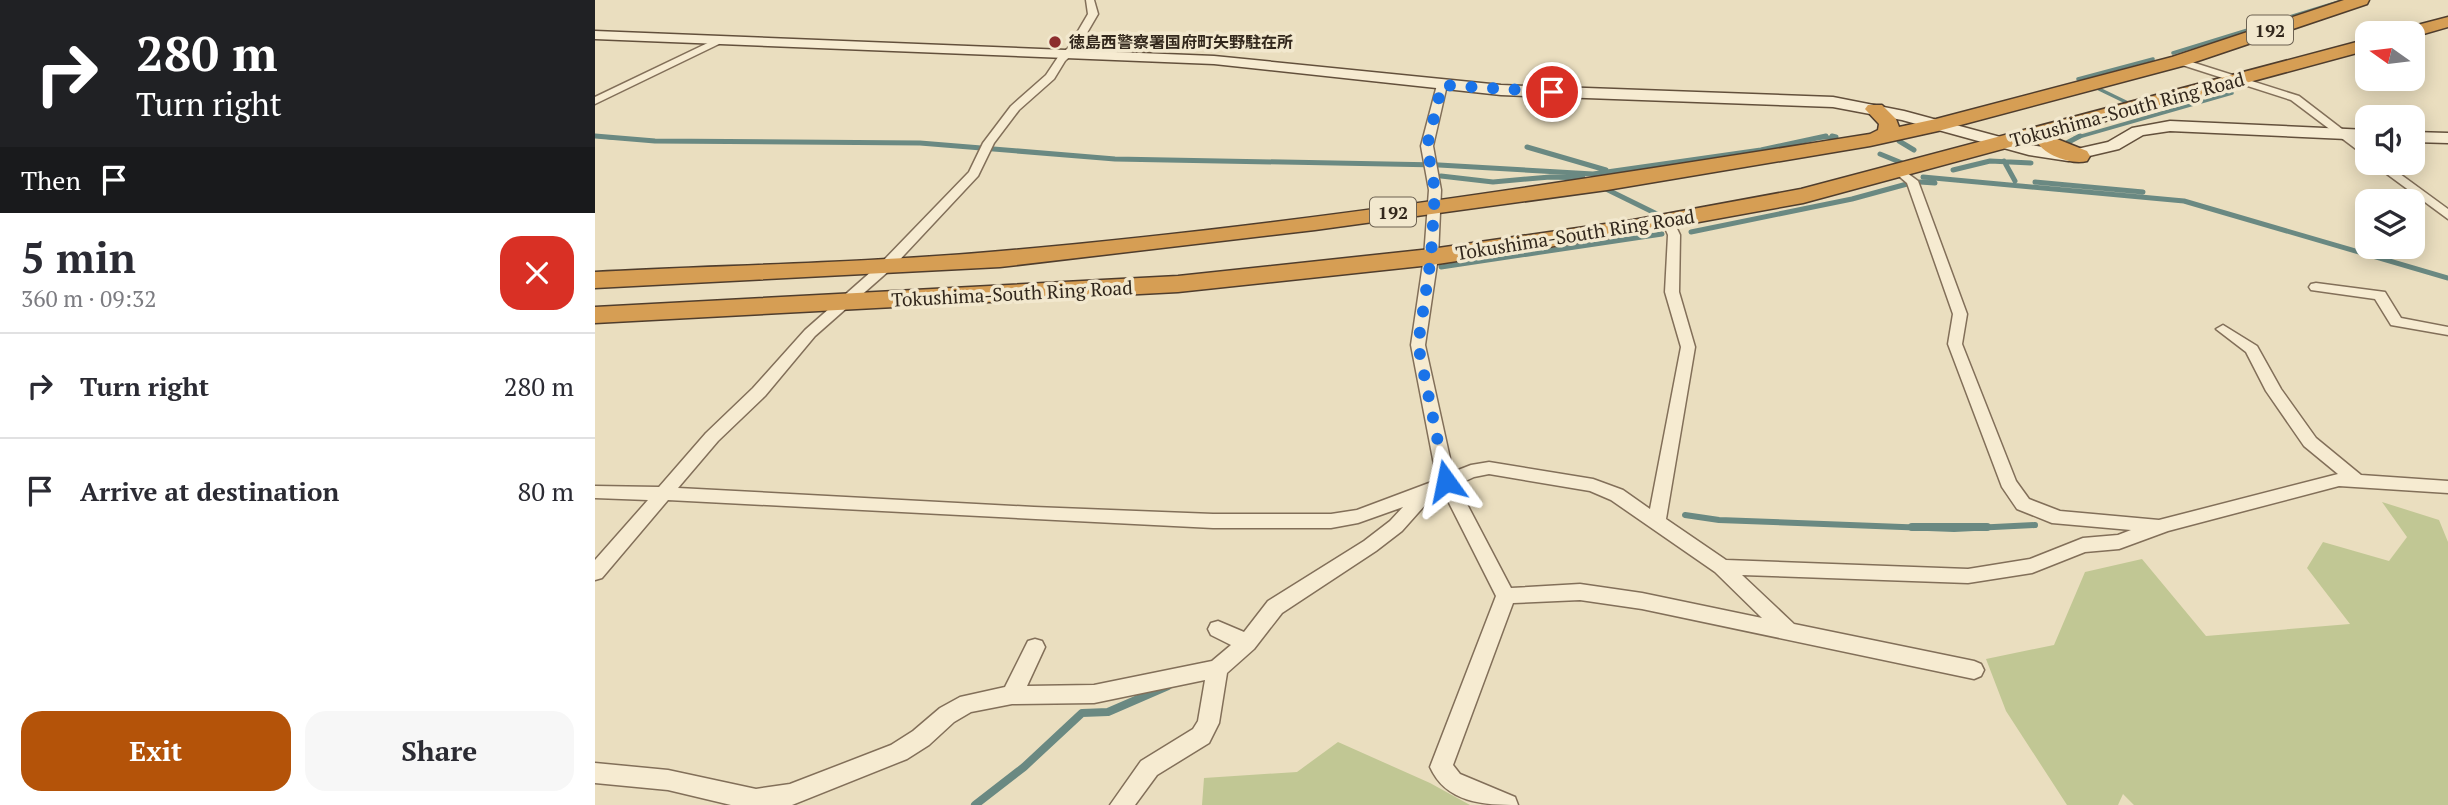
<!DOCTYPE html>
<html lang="en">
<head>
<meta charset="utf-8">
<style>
  body { margin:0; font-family:"PT Serif","Noto Sans JP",serif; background:#f7f7f7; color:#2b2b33; height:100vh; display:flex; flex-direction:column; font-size:26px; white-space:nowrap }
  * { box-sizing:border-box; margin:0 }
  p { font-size:23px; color:#7c7c81 }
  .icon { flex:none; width:38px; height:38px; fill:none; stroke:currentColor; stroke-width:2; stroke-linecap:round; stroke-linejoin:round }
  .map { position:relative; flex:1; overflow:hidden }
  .details { display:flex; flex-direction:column; background:#fff; width:595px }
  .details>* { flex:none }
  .hud { background:#202124; color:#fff; overflow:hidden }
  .needle { width:46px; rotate:284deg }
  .fabs { position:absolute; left:1760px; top:21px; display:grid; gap:14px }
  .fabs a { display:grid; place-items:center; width:70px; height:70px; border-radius:14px; background:#fff; box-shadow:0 4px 18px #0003; font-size:35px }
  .pin { position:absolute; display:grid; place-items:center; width:60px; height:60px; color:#fff; margin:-30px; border:4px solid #fff; border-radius:50%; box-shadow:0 2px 7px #0007 }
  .me { position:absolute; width:77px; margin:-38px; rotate:348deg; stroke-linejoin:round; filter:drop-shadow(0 0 5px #0008) }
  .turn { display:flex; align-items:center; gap:24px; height:147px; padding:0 21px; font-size:32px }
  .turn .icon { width:91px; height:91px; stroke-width:2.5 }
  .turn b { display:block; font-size:49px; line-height:60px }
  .then { display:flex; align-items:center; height:66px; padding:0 21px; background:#0003; gap:14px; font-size:26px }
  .round { display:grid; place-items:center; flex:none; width:74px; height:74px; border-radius:21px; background:#f7f7f7 }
  .head { display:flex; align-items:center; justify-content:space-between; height:119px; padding:0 21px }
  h1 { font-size:42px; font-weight:700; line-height:52px }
  .button { display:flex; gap:14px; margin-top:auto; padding:14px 21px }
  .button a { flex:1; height:80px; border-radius:21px; background:#b45309; color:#fff; font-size:28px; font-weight:700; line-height:80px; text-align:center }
  .button a+a { background:#f7f7f7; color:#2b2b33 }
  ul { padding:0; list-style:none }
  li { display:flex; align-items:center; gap:21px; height:105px; padding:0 21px; border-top:2px solid #e1e1e2 }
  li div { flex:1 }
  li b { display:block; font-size:26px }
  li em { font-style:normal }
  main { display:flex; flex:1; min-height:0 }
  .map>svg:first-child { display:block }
  .green { fill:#c1c794 }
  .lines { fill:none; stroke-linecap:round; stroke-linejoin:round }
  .stream-far3 { stroke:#6a8982; stroke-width:3.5 }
  .stream-far2 { stroke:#6a8982; stroke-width:5 }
  .stream-far1 { stroke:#6a8982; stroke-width:6 }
  .stream { stroke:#6a8982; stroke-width:8 }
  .street-casing { stroke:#826f59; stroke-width:3 }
  .secondary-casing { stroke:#63503c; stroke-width:3 }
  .highway-casing { stroke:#4f3d2d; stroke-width:3 }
  .street { fill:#f6ebd1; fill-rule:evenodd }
  .secondary { fill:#f6ebd1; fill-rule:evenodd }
  .highway { fill:#d69e54; fill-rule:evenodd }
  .route { stroke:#1a73e8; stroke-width:12; stroke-dasharray:0 21.6 }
  .poi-dot { fill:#8c2d2d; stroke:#f2e8ce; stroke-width:2.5 }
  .labels { text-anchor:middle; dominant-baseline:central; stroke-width:7; stroke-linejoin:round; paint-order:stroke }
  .far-poi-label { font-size:16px; font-weight:bold; fill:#32271c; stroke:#f2e8ce; text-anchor:start }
  .shield { fill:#f2e8ce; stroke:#6c6151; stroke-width:2 }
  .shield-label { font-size:18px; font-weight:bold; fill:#32271c }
  .street-label { font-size:19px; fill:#32271c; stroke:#f2e8ce }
</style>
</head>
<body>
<main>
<section class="details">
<div class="hud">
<div class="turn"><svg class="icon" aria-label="right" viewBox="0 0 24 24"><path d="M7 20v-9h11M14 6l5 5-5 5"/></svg><div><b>280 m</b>Turn right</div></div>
<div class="then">Then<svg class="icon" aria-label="arrive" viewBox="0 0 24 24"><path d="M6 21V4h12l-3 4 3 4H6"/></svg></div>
</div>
<div class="head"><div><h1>5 min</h1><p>360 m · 09:32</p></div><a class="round" style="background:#d93025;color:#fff"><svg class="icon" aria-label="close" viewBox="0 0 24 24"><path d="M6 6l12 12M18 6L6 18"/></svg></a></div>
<ul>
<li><svg class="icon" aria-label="right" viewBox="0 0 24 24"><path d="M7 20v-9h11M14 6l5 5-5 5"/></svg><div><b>Turn right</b></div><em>280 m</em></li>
<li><svg class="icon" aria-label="arrive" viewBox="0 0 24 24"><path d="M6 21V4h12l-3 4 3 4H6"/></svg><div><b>Arrive at destination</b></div><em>80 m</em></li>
</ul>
<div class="button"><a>Exit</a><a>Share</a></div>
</section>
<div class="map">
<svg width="1853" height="805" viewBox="0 0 1853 805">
  <rect width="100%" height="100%" fill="#eadebf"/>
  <!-- green -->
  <path class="green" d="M 1787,502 L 1844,520 L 1853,542 L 1853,805 L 1539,805 L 1528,794 L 1523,805 L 1472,805 L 1411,711 L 1391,659 L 1459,645 L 1490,572 L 1547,559 L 1611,636 L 1755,624 L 1712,568 L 1728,542 L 1794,561 L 1812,537 Z
    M 743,742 L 835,783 L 875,805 L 607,805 L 609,778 L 702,772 Z"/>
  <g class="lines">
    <!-- stream-far3 -->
    <path class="stream-far3" d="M 1578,53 L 1750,0
      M 1483,79 L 1558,59
      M 1504,89 L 1535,104
      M 0,136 L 18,138
      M 1223,138 L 1241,137
      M 1480,138 L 1637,93"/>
    <!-- stream-far2 -->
    <path class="stream-far2" d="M 0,136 L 60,141 L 325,143 L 520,159 L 844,165 L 998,174 L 1166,150 L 1231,136
      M 1237,136 L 1241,137
      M 1304,141 L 1319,150
      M 1466,146 L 1485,136
      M 932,147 L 1011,170
      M 1285,154 L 1307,163
      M 1409,161 L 1420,181
      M 1358,170 L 1395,161 L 1436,163
      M 846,176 L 898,182 L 955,177 L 988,178
      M 1328,177 L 1589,201 L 1853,278
      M 1325,182 L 1340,183
      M 1440,182 L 1548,192
      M 1011,189 L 1068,217
      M 1096,232 L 1257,199 L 1312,184
      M 846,267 L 1067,234"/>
    <!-- stream-far1 -->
    <path class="stream-far1" d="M 1090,515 L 1124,520 L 1359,529 L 1440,525"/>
    <!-- stream -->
    <path class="stream" d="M 1317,527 L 1392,527
      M 380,805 L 429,767 L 487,713 L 513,712 L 573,686"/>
    <defs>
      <path id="street" d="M 491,0 L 499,0 L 503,14 L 482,50 L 470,61 L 459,79 L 424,110 L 399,143 L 383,176 L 296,269 L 220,336 L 170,396 L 123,441 L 83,488 L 439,507 L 618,514 L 736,514 L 762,510 L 842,480 L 816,345 L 829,257 L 834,190 L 826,146 L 842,85 L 847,82 L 852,85 L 838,146 L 846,190 L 843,257 L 830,345 L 858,472 L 876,465 L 894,462 L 998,479 L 1028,490 L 1055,509 L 1086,347 L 1070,292 L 1073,235 L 1067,221 L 1073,217 L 1077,218 L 1085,235 L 1084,292 L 1100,347 L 1071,519 L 1131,560 L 1373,569 L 1435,559 L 1488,538 L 1523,535 L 1536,530 L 1457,523 L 1422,509 L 1407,487 L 1353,344 L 1358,314 L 1312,183 L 1298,171 L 1304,167 L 1323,181 L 1372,314 L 1367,344 L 1421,481 L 1434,499 L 1465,511 L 1564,520 L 1743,474 L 1709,446 L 1671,391 L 1651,352 L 1621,329 L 1628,325 L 1662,346 L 1686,389 L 1721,438 L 1766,475 L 1853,481 L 1853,493 L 1744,486 L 1573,531 L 1524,549 L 1490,552 L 1437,573 L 1373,583 L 1147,575 L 1199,624 L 1379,661 L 1386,664 L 1389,670 L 1386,676 L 1379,679 L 1047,609 L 985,600 L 918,603 L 858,765 L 865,774 L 920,797 L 923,805 C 889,805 851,803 835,767 L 901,596 L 848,491 L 839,495 L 807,531 L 781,551 L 687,613 L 659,649 L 632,673 L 624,723 L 614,743 L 562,775 L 540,805 L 515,805 L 546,761 L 598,729 L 603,721 L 610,680 L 499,703 L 417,704 L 376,712 L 359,722 L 334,745 L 312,759 L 197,805 L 136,805 L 73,790 L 0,783 L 0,763 L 73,770 L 161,789 L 195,784 L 296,745 L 318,731 L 345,708 L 365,697 L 410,687 L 433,641 L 440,639 L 447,641 L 450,647 L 432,686 L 499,685 L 617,661 L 636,645 L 616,635 L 613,629 L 616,623 L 623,621 L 649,632 L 673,601 L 769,541 L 795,521 L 808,507 L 763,523 L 736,528 L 618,528 L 73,500 L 7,578 L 0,580 L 0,560 L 53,500 L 0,498 L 0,486 L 64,487 L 111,433 L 158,388 L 210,330 L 286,263 L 374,172 L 388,143 L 416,106 L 451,75 L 463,57 L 473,48 L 493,14 ZM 894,474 L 995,491 L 1016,500 L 1120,572 L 1167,618 L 1047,593 L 985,584 L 916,588 L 862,485 L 879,477 Z
        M 121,39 L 124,40 L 124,44 L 0,104 L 0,97 Z
        M 1584,58 L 1704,96 L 1773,149 L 1773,158 L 1696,100 L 1581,63 L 1579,61 Z
        M 1777,163 L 1790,163 L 1853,209 L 1853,219 Z
        M 1721,283 L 1790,292 L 1806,318 L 1853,327 L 1853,335 L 1796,325 L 1780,299 L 1716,290 L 1714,287 L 1716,284 Z"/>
      <path id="secondary" d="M 0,31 L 619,56 L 906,85 L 1238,97 L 1309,111 L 1435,145 L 1473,151 L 1513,142 L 1537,128 L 1575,121 L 1773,130 L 1773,140 L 1575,131 L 1548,135 L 1524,149 L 1473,161 L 1434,155 L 1307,120 L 1238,107 L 906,95 L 619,64 L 0,39 Z
        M 1818,132 L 1853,133 L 1853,143 L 1818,142 Z"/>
      <path id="highway" d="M 1749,0 L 1774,0 L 1772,4 L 1591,65 L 1343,131 L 1275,146 L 1012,190 L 720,230 L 405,267 L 0,288 L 0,272 C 135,265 271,263 406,251 C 697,226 987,180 1275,134 L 1283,130 L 1284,124 L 1270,109 L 1273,105 L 1287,105 L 1301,119 L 1304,127 L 1341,119 L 1577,57 Z
        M 1853,17 L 1853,27 L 1818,37 L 1818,33 L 1804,33 L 1807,29 Z
        M 1773,39 L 1773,50 L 1462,134 L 1462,139 L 1492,151 L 1495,156 L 1492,161 C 1476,165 1448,155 1441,140 L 1208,203 L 1038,234 L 836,265 L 583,292 L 0,323 L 0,307 L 583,276 L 836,249 L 1038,220 L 1206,189 Z"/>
    </defs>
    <!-- street casing -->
    <use href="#street" class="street-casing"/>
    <!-- secondary casing -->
    <use href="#secondary" class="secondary-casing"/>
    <!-- highway casing -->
    <use href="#highway" class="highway-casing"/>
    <!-- street -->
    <use href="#street" class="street"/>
    <!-- secondary -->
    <use href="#secondary" class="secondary"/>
    <!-- highway -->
    <use href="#highway" class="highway"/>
  </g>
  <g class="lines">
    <!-- route -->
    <path class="route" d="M 851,481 L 823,345 L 836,257 L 840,190 L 832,146 L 847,85 L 957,92"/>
  </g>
  <!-- markers -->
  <circle class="poi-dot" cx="460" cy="42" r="7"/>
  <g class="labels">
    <!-- far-poi labels -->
    <g class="far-poi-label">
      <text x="474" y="42">徳島西警察署国府町矢野駐在所</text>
    </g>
    <!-- shield labels -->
    <g class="shield">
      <rect x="1652" y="15.5" width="46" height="29" rx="5"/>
      <rect x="775" y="197.5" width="46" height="29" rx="5"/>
    </g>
    <g class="shield-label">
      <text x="1675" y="30">192</text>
      <text x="798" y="212">192</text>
    </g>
    <!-- street labels -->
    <g class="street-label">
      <text transform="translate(1532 109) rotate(-15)">Tokushima-South Ring Road</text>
      <text transform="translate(980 234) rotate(-9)">Tokushima-South Ring Road</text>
      <text transform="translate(417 293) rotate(-3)">Tokushima-South Ring Road</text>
    </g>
  </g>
</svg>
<div class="fabs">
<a><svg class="needle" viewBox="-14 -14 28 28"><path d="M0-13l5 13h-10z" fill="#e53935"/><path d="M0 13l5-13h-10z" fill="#7c7c81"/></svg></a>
<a><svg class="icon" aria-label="sound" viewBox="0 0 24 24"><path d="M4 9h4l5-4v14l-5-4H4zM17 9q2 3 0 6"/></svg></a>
<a><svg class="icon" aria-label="layers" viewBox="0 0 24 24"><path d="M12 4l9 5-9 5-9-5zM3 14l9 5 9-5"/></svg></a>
</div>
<div class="pin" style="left:957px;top:92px;background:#d93025"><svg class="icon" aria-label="arrive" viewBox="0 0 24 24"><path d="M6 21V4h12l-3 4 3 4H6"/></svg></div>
<svg class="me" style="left:851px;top:481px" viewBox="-20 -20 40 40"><path d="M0-17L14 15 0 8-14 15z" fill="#1a73e8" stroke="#fff" stroke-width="4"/></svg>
</div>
</main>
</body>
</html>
